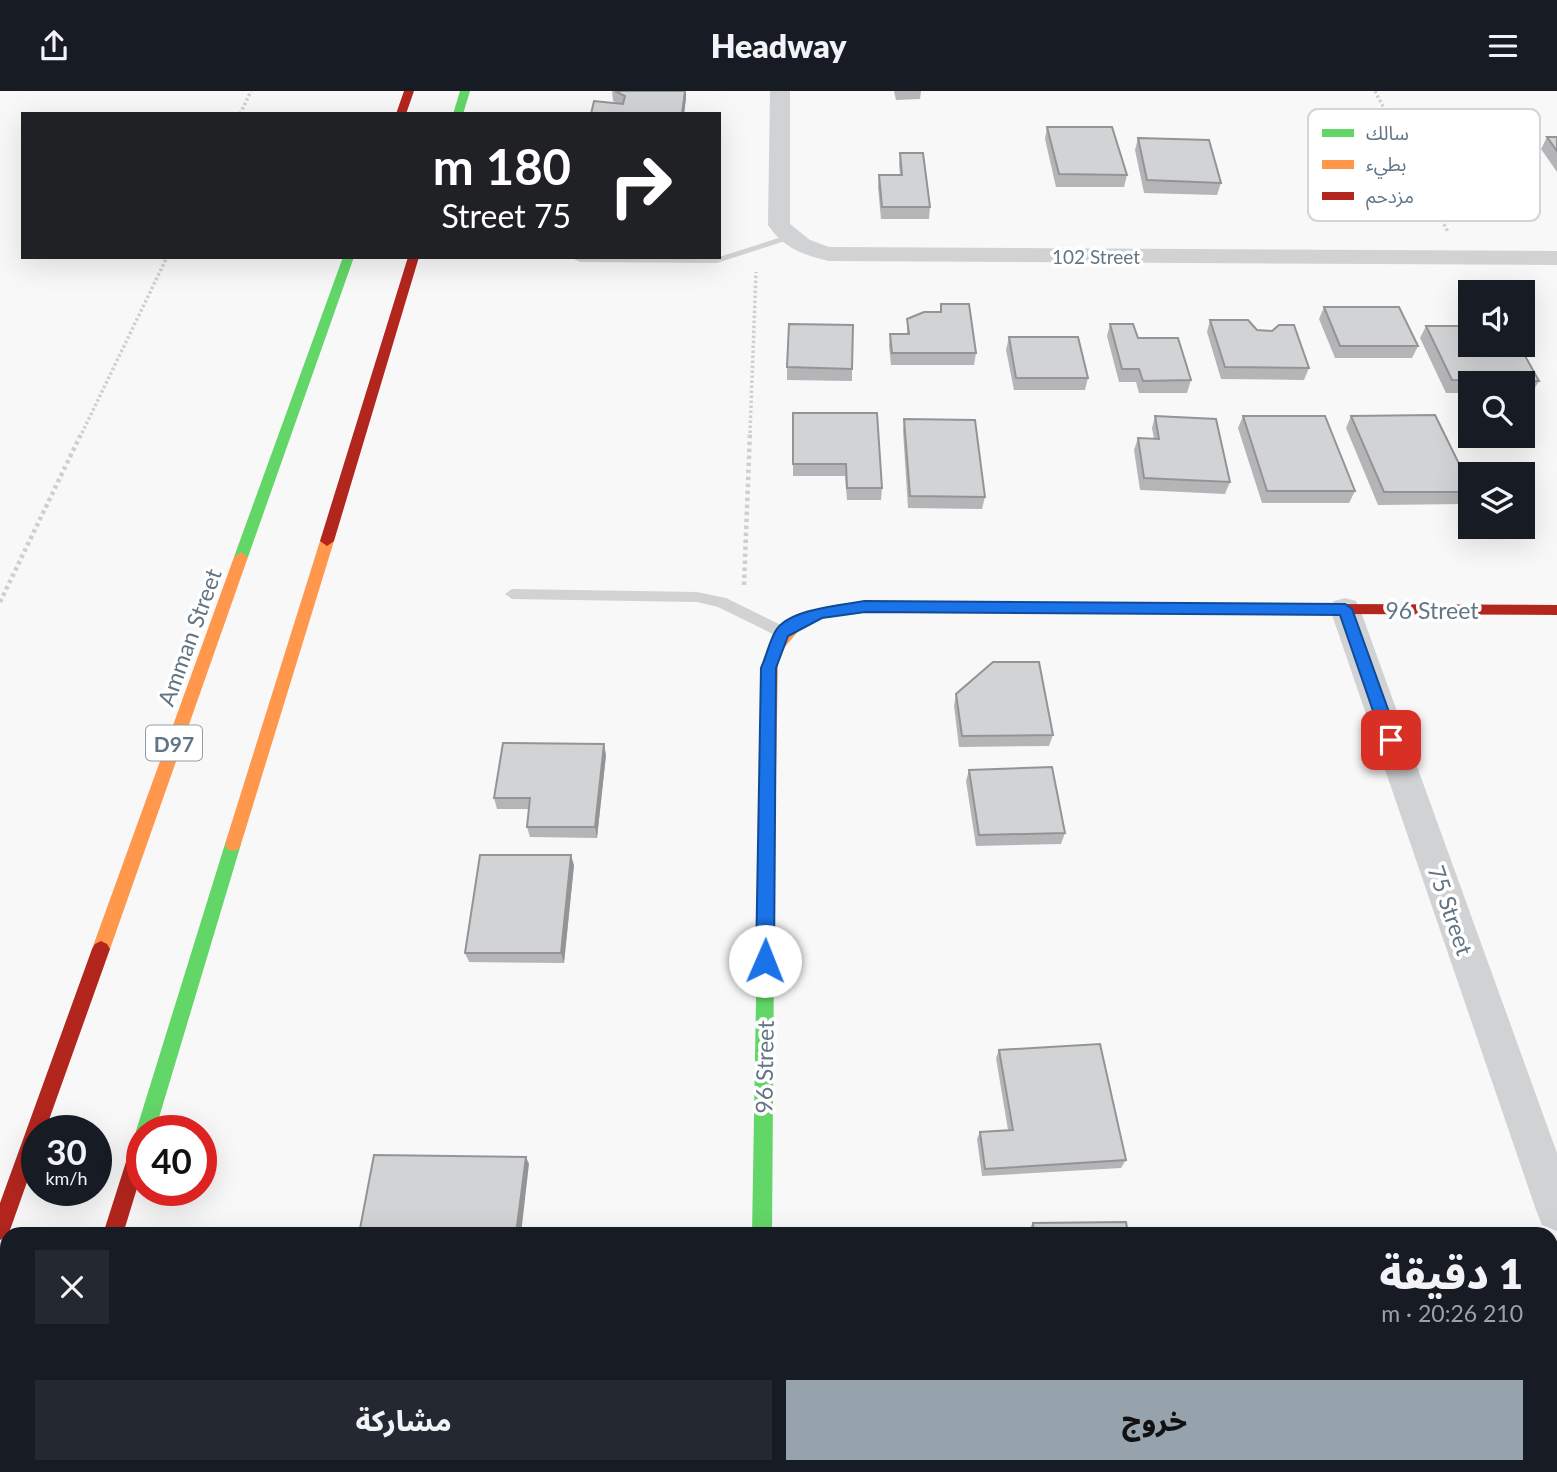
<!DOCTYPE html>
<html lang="ar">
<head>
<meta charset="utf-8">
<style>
  body { margin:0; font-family:Lato,"Noto Sans Arabic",sans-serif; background:#242831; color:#f1f3f6; direction:rtl; height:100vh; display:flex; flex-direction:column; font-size:26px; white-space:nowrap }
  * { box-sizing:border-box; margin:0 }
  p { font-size:23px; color:#9ea1a6 }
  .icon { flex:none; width:38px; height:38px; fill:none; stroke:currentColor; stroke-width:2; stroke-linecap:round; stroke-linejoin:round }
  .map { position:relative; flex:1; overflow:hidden; direction:ltr }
  .sheet { position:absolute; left:0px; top:1136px; width:1558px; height:247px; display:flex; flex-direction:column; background:#171b24; border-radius:21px 21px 0 0; box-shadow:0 7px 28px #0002; direction:rtl }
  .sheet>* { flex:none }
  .hud { position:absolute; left:21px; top:21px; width:700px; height:147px; border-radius:0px; box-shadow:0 7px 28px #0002; direction:rtl; background:#202124; color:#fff; overflow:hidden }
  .tools { position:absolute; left:1458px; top:189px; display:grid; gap:14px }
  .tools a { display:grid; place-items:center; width:77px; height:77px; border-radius:0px; background:#171b24; box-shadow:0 7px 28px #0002; font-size:35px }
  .speed { position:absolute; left:21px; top:1024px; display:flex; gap:14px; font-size:35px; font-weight:700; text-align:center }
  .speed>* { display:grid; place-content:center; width:91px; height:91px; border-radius:50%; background:#171b24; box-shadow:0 7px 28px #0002; line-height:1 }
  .speed small { font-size:18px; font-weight:400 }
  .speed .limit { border:10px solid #d22; background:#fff; color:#111 }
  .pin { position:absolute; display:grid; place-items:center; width:60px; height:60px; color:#fff; margin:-30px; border-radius:14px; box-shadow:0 4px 10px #0006 }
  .me { position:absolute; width:77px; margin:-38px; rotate:1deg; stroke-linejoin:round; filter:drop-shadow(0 0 5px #0008) }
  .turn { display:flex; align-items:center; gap:24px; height:147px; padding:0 35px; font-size:32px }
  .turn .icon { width:91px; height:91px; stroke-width:2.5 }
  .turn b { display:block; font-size:49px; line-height:60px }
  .round { display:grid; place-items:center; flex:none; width:74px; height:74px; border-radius:0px; background:#242831 }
  .headline { display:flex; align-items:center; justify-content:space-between; height:119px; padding:0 35px }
  h1 { font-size:42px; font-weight:800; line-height:52px }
  .action { display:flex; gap:14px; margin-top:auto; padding:14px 35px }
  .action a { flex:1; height:80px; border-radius:0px; background:#96a3ad; color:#111; font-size:28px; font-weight:800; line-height:80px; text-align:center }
  .action a+a { background:#242831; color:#f1f3f6 }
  header { display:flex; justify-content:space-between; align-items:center; height:91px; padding:0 35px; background:#171b24; font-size:32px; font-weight:800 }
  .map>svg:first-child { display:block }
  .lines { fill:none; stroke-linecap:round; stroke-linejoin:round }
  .path-far1 { stroke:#cecfd0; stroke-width:3.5; stroke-dasharray:2.5 2.5; stroke-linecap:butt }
  .path { stroke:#cecfd0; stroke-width:4.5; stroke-dasharray:3.5 3.5; stroke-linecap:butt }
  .lane { fill:#d1d2d3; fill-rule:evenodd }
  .street { fill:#d1d2d3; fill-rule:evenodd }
  .fast { fill:#63d668; fill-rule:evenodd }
  .slow { fill:#ff974d; fill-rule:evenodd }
  .jam { fill:#b3261e; fill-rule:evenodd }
  .wall { fill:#b5b5b7 }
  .shaded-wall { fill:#939495 }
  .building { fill:#d2d3d5; stroke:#939495; stroke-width:2 }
  .route { fill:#1a73e8; stroke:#114b97; stroke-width:2 }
  .labels { text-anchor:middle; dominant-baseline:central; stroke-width:7; stroke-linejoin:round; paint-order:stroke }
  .far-street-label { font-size:19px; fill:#627585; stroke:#fff }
  .shield { fill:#fff; stroke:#919eaa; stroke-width:2 }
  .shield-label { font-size:21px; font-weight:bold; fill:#627585 }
  .street-label { font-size:23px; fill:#627585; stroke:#fff }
  .key { fill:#fff; stroke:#d0d6da; stroke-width:2 }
  .key-label { font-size:19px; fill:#627585 }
</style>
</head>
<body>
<header><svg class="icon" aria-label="menu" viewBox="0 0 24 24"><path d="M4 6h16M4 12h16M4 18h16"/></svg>Headway<svg class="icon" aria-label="share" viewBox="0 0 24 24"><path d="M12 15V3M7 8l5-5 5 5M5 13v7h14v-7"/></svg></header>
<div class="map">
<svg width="1557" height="1381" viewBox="0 0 1557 1381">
  <rect width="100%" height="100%" fill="#f8f8f8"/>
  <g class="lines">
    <!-- path-far1 -->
    <path class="path-far1" d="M 1375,0 L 1448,141
      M 240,23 L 251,0
      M 82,342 L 167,166
      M 750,342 L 756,181"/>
    <!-- path -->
    <path class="path" d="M 744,494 L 750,341
      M 0,511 L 82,341"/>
    <!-- lane -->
    <path class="lane" d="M 785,145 L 794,147 L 717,172 L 580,171 L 574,168 L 719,166 Z
      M 512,498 L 697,501 L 726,507 L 787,537 L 789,541 L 787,545 L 777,545 L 718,516 L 697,511 L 512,508 L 505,503 Z"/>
    <!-- street -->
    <path class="street" d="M 770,0 L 790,0 L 790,133 L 810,149 L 829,156 L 1557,160 L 1557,174 L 829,170 C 803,164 783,157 768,134 Z
      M 1345,507 L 1356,510 L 1360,518 L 1557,1062 L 1557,1140 L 1542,1134 L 1536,1119 L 1330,518 L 1334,510 Z
      M 736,1376 L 782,1376 L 782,1381 L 736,1381 Z"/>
    <!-- fast -->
    <path class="fast" d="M 460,0 L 470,0 L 463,23 L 453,23 Z
      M 343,166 L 354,166 L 248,466 L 241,471 L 236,469 L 234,466 Z
      M 767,726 L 773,728 L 775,733 L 772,1143 L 752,1143 L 759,733 L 761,728 Z
      M 233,746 L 239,748 L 241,753 L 155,1040 L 142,1040 L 142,1048 L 136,1040 L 225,753 L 227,748 Z
      M 31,1376 L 53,1376 L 51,1381 L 29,1381 Z"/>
    <!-- slow -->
    <path class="slow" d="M 327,445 L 334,450 L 241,753 L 239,758 L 233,760 L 227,758 L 225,753 L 320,450 Z
      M 241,461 L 248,466 L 110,858 L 107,863 L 101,866 L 95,863 L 92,858 L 234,466 Z
      M 865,511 L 1116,512 L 1123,517 L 1116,522 L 865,521 L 832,524 L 811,531 L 800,538 L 784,557 L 778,573 L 775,733 L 773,738 L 767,740 L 761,738 L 759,733 L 764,573 C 784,520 813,515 865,511 Z"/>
    <!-- jam -->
    <path class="jam" d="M 404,0 L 414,0 L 406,23 L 396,23 Z
      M 408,166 L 419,166 L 334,450 L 327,455 L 320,450 Z
      M 1116,512 L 1557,514 L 1557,524 L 1116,522 L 1109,517 Z
      M 101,850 L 107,853 L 110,858 L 45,1040 L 37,1040 L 37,1063 L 10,1139 L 7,1146 L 0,1149 L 0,1112 L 92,858 L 95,853 Z
      M 142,1040 L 142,1081 L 123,1143 L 103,1143 L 133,1049 L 135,1042 Z"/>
  </g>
  <!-- wall -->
  <path class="wall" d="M 612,0 L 686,0 L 686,7 L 684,23 L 618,13 L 613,10 Z
    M 894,0 L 921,0 L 920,8 L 896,9 Z
    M 1047,36 L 1127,84 L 1124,96 L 1056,96 L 1045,48 Z
    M 1316,42 L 1385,43 L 1395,83 L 1388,90 L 1374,85 L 1365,88 L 1366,90 L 1361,102 L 1334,102 L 1312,54 Z
    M 1547,46 L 1557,46 L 1557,81 L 1541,58 Z
    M 1138,47 L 1221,92 L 1217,104 L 1144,102 L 1135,59 Z
    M 900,62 L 930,116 L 929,128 L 881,128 L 878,96 L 879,84 L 900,84 L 899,74 Z
    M 941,213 L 976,262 L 974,274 L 891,274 L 889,255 L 890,243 L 907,243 L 907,228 L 940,221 Z
    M 1324,216 L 1418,255 L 1412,267 L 1335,267 L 1319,228 Z
    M 1210,229 L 1257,239 L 1309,277 L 1304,289 L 1221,288 L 1207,241 Z
    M 1110,233 L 1138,247 L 1191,289 L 1187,302 L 1139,302 L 1136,291 L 1119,291 L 1107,245 Z
    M 1426,235 L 1539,290 L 1532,302 L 1522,302 L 1522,292 L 1470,292 L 1470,302 L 1446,302 L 1420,247 Z
    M 1009,246 L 1088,287 L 1085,299 L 1014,299 L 1006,259 Z
    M 787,276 L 852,278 L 852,290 L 787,289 Z
    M 793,322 L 882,397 L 881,409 L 847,409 L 845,385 L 793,385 Z
    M 1155,325 L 1230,391 L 1225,403 L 1140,399 L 1134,359 L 1138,347 L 1154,348 L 1152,337 Z
    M 1243,325 L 1355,400 L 1349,412 L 1262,412 L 1238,337 Z
    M 1351,325 L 1470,395 L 1470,405 L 1466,413 L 1378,414 L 1346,337 Z
    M 904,328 L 985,406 L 982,418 L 908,417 L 903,340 Z
    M 956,603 L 1053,644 L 1049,655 L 959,656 L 954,615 Z
    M 606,664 L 597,747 L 530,746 L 527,736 L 529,718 L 497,718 L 494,707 Z
    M 969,679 L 1065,742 L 1061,753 L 976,755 L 966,690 Z
    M 574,774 L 564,872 L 469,871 L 465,862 Z
    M 999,959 L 1126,1069 L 1121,1077 L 982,1085 L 977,1048 L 980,1041 L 1008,1039 L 996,967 Z
    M 1033,1132 L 1128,1143 L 1029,1143 L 1029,1138 Z
    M 977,1376 L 1162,1376 L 1163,1381 L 978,1381 Z"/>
  <!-- shaded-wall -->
  <path class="shaded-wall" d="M 685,0 L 686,0 L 686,7 L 684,23 L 682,23 Z
    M 1400,71 L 1395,83 L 1388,90 L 1393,78 Z
    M 1379,73 L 1374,85 L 1361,90 L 1361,80 Z
    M 604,653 L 606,664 L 597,747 L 595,736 Z
    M 571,764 L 574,774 L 564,872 L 561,862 Z
    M 526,1066 L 529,1073 L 521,1143 L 516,1143 Z
    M 468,1376 L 474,1376 L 473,1381 L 468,1381 Z"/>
  <!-- building -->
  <path class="building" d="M 615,0 L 685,0 L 682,23 L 591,23 L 594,10 L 623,13 L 625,5 Z
    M 1047,36 L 1112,36 L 1127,84 L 1059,83 Z
    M 1547,46 L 1557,46 L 1557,60 Z
    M 1138,47 L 1209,49 L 1221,92 L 1147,89 Z
    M 900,62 L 923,62 L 930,116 L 882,116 L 879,84 L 902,84 Z
    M 941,213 L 969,213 L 976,262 L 892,262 L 890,243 L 909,243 L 907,228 L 924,221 L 941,221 Z
    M 1324,216 L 1399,216 L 1418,255 L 1340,255 Z
    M 1210,229 L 1248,229 L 1257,239 L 1272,240 L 1279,234 L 1294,234 L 1309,277 L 1225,276 Z
    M 789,233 L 853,234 L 852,278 L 787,276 Z
    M 1110,233 L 1133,233 L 1138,247 L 1178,247 L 1191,289 L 1143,290 L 1139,278 L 1122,278 Z
    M 1426,235 L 1470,235 L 1470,254 L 1519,254 L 1539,290 L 1452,289 Z
    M 1009,246 L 1078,246 L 1088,287 L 1016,287 Z
    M 793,322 L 877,322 L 882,397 L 847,397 L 846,373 L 793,373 Z
    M 1435,324 L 1470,395 L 1470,401 L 1384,401 L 1351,325 Z
    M 1155,325 L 1216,328 L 1230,391 L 1144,387 L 1138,347 L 1159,348 Z
    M 1243,325 L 1325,325 L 1355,400 L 1267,400 Z
    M 904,328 L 975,329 L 985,406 L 910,405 Z
    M 993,571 L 1039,571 L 1053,644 L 962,645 L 956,603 Z
    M 503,652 L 604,653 L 595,736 L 527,736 L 530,707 L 494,707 Z
    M 1052,676 L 1065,742 L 979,744 L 969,679 Z
    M 480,764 L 571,764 L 561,862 L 465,862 Z
    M 1100,953 L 1126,1069 L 985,1078 L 980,1041 L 1013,1039 L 999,959 Z
    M 374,1064 L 526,1066 L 516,1143 L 359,1143 Z
    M 1126,1131 L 1128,1143 L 1034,1143 L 1033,1132 Z
    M 342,1376 L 468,1376 L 468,1381 L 341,1381 Z
    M 981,1376 L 1162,1376 L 1163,1381 L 982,1381 Z"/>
  <!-- route -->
  <path class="route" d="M 865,510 L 1345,513 L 1352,518 L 1399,649 L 1391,655 L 1383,649 L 1340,524 L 865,521 L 822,527 L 788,545 L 776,577 L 774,870 L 771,875 L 765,877 L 759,875 L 756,870 L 761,577 C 766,566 769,552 775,541 C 787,518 842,514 865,510 Z"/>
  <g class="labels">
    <!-- far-street labels -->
    <g class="far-street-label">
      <text x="1096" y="165">102 Street</text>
    </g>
    <!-- shield labels -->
    <rect class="shield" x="146" y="634.5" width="56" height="35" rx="5"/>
    <g class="shield-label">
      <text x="174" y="652">D97</text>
    </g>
    <!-- street labels -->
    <g class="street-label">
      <text x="1432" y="519">96 Street</text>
      <text transform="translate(189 546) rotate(-70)">Amman Street</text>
      <text transform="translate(1451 819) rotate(71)">75 Street</text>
      <text transform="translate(764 976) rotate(-89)">96 Street</text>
    </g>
  </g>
  <!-- legend -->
  <rect x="1308" y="18" width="232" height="112" rx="10" class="key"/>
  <rect x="1322" y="38" width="32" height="8" fill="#63d668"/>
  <rect x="1322" y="69" width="32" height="9" fill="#ff974d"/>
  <rect x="1322" y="101" width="32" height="8" fill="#b3261e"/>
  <g class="key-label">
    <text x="1366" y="49">سالك</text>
    <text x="1366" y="80">بطيء</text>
    <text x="1366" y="112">مزدحم</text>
  </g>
</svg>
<div class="tools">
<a><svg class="icon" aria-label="sound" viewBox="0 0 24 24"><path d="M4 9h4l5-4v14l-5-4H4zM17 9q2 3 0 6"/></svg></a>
<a><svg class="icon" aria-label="search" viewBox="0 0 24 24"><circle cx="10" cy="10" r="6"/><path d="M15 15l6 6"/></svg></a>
<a><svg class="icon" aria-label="layers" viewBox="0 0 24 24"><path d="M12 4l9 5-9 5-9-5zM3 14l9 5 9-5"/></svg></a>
</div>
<div class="speed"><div>30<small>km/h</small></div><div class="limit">40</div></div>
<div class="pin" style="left:1391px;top:649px;background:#d93025"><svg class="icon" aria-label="arrive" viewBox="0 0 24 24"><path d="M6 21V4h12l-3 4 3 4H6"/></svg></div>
<svg class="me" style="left:765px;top:870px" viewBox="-20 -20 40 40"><circle r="19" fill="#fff"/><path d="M0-13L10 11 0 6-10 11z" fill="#1a73e8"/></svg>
<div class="hud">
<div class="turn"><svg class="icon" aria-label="right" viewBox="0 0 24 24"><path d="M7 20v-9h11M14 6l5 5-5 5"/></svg><div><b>180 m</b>75 Street</div></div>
</div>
<section class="sheet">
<div class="headline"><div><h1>1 دقيقة</h1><p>210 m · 20:26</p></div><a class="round"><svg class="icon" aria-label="close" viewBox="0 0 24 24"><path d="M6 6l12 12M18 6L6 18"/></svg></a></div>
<div class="action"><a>خروج</a><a>مشاركة</a></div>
</section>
</div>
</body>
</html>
